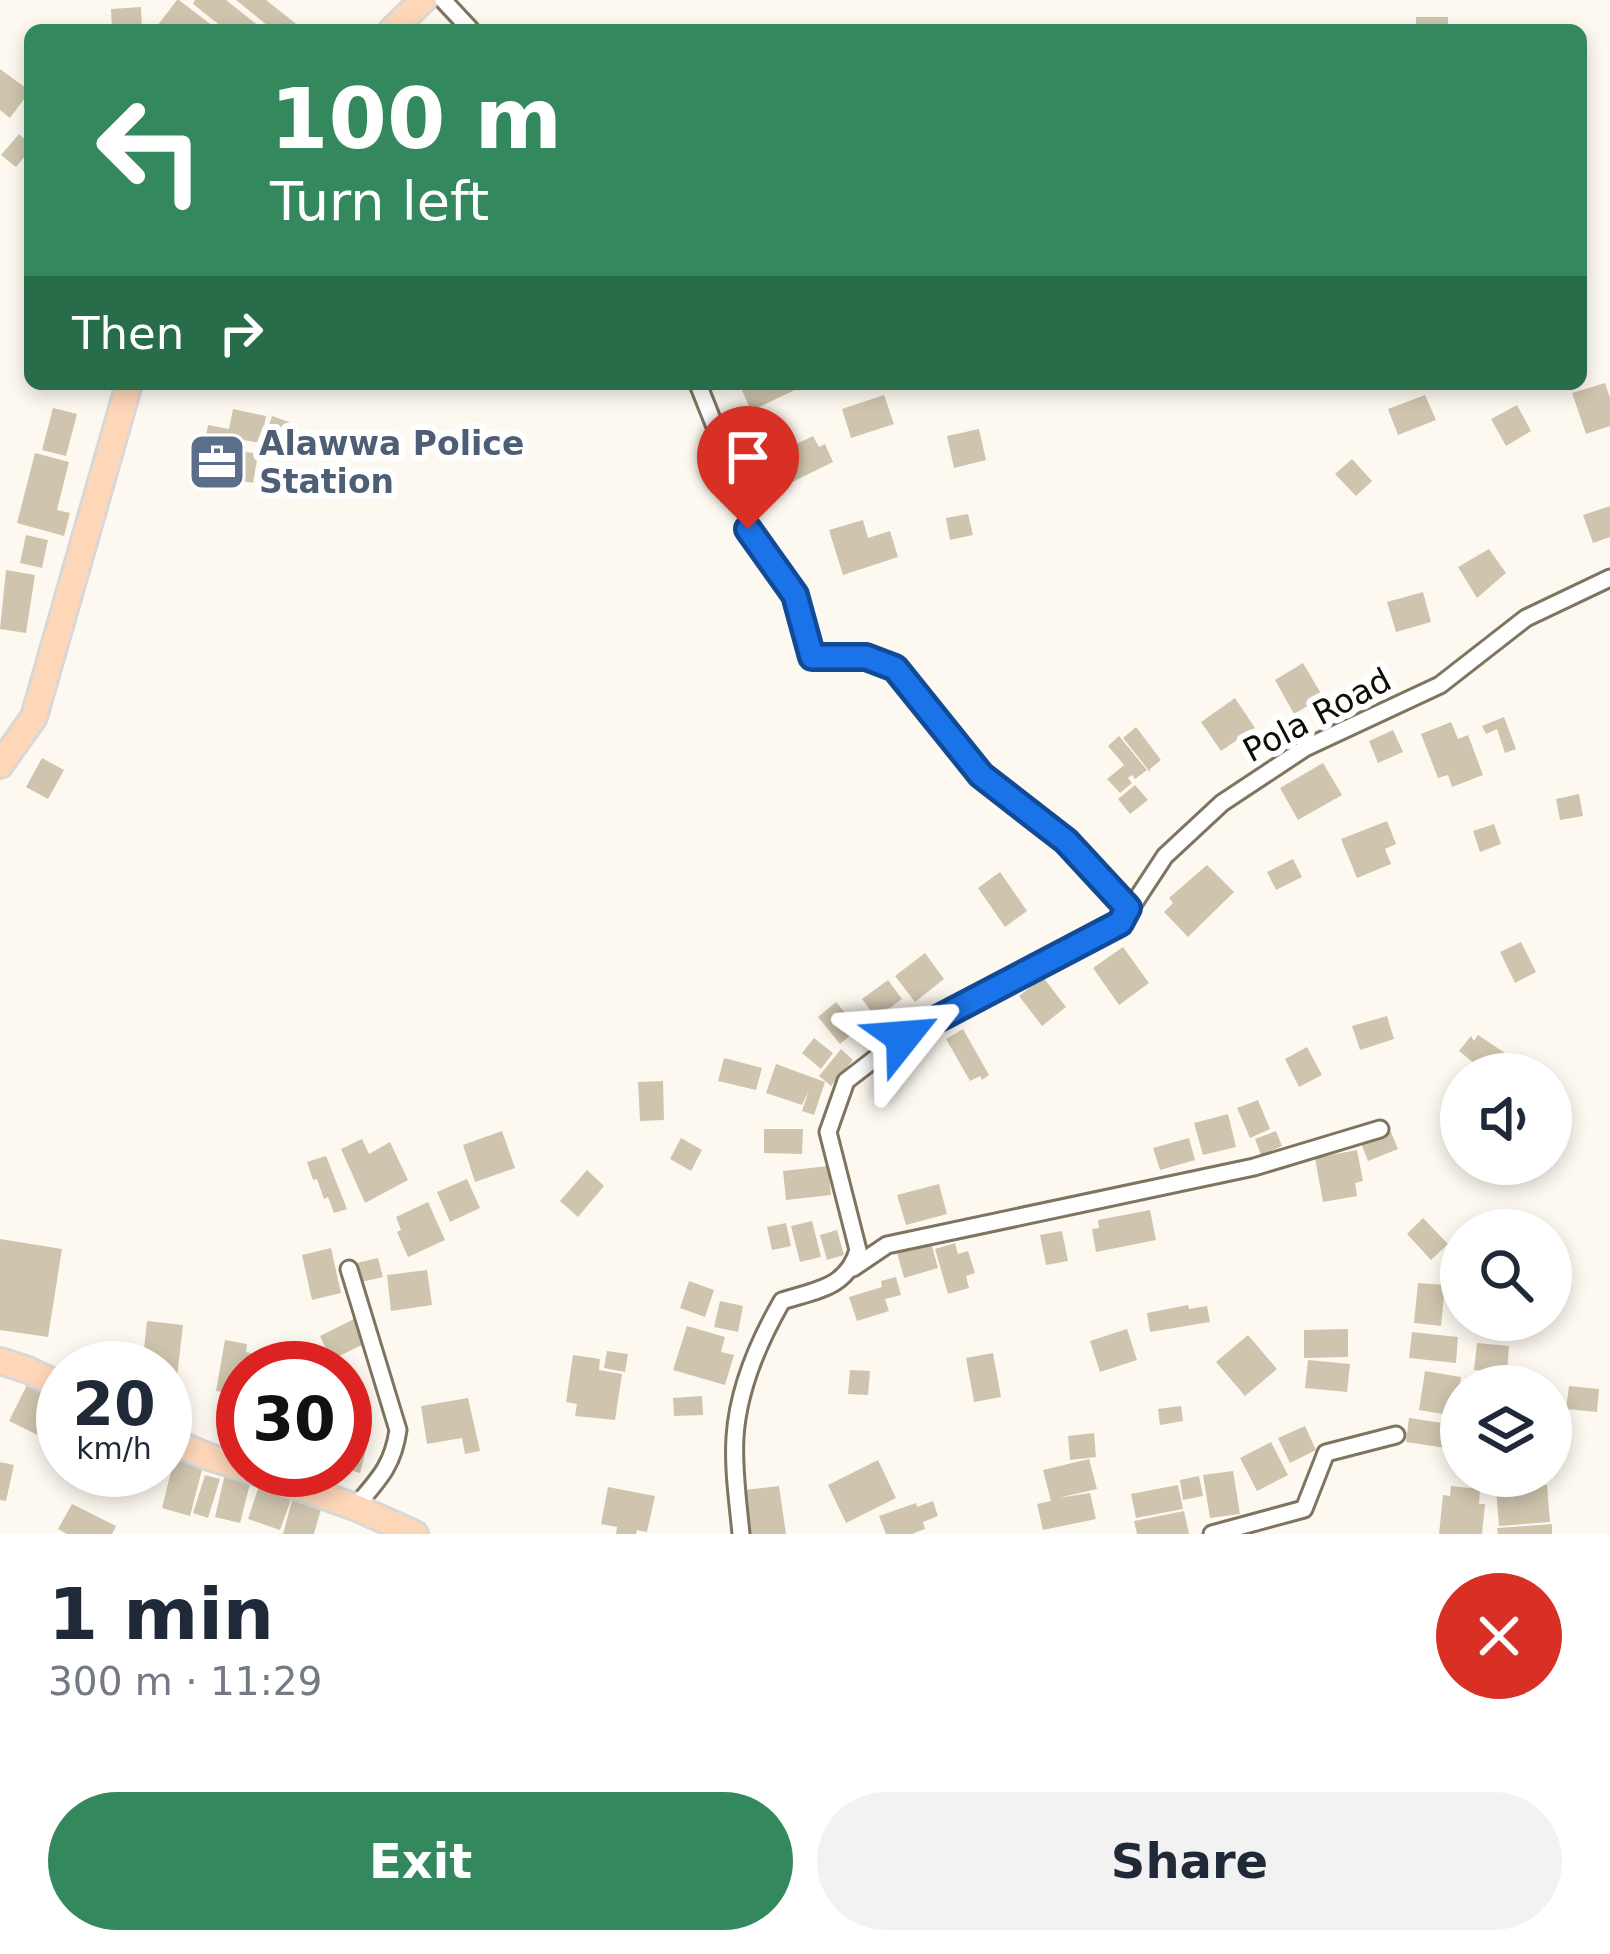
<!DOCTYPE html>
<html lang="en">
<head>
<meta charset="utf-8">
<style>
  body { margin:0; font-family:"DejaVu Sans",sans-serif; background:#f2f2f3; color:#1f2937; height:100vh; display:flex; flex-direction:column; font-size:45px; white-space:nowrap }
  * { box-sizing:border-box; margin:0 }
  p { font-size:39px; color:#747a83 }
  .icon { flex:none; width:66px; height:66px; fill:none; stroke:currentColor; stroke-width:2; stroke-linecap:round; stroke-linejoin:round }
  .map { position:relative; height:1534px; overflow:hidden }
  .sheet { display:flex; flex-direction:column; background:#fff; flex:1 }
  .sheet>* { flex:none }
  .top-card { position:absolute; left:24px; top:24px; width:1563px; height:366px; border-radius:18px; box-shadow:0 6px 18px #0003; background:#33895d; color:#fff; overflow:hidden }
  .controls { position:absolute; left:1440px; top:1053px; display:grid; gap:24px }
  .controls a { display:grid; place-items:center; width:132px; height:132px; border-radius:50%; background:#fff; box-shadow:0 6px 18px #0003; font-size:60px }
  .speed { position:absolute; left:36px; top:1341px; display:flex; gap:24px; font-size:60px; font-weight:700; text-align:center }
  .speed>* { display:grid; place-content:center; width:156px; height:156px; border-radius:50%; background:#fff; box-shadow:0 6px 18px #0003; line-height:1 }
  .speed small { font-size:30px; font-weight:400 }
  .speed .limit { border:18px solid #d22; background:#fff; color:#111 }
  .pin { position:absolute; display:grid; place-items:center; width:102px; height:102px; color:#fff; margin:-123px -51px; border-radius:50% 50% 50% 0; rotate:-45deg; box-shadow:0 0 12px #0007 }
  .pin .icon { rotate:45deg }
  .me { position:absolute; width:132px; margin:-66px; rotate:62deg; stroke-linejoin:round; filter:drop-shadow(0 0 9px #0008) }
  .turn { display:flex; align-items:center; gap:42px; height:252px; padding:0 48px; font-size:54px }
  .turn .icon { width:156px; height:156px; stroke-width:2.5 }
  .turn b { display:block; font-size:84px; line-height:102px }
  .then { display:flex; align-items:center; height:114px; padding:0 48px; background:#0003; gap:24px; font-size:45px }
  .round { display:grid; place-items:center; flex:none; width:126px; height:126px; border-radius:63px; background:#f2f2f3 }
  .head { display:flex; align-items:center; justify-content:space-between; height:204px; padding:0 48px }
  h1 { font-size:72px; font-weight:700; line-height:90px }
  .primary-button { display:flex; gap:24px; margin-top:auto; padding:24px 48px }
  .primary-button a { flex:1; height:138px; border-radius:72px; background:#33895d; color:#fff; font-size:48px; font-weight:700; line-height:138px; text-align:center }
  .primary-button a+a { background:#f2f2f3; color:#1f2937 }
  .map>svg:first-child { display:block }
  .building { fill:#cfc5ae }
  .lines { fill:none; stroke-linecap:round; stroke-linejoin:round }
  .street-casing { stroke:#7e745f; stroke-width:21 }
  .primary-casing { stroke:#d9d8d7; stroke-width:30 }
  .street { stroke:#fff; stroke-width:15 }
  .primary { stroke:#fed7b9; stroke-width:24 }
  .route-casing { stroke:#114b97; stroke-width:30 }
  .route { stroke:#1a73e8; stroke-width:21 }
  .labels { text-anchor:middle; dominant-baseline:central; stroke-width:12; stroke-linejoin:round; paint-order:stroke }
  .service-label { font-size:33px; font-weight:bold; fill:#4e5e75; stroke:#fff; text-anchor:start }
  .street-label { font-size:33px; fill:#0f0b05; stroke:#fff }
</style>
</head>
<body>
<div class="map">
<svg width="1610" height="1534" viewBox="0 0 1610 1534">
  <rect width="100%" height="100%" fill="#fef9f0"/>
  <!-- building -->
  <path class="building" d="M 177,0 L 179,0 L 218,30 L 154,30 Z
    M 195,0 L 226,0 L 264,30 L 226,30 L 193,4 Z
    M 236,0 L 266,0 L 304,30 L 273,30 Z
    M 141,7 L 142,30 L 112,30 L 111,9 Z
    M 1416,17 L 1448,17 L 1448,30 L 1416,30 Z
    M 0,69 L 30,91 L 10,118 L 0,110 Z
    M 19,134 L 30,144 L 30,150 L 16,167 L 1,155 Z
    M 1605,383 L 1610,398 L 1610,426 L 1586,434 L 1572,393 Z
    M 748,384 L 807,384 L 751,411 L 741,388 Z
    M 884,395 L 894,424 L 851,438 L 842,409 Z
    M 1425,395 L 1436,420 L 1398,435 L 1388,409 Z
    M 1517,405 L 1531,431 L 1506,446 L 1491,419 Z
    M 53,408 L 77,414 L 66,456 L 42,450 Z
    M 233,409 L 266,416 L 261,443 L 232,438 L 230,449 L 258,454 L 253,483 L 199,473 L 208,425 L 229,429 Z
    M 272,416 L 289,422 L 277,458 L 260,452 Z
    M 979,429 L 986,460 L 954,468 L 947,436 Z
    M 813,436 L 819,447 L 825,444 L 833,462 L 786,485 L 782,477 L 790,471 L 780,452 Z
    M 35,453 L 69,462 L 57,510 L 70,513 L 64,536 L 17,523 Z
    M 1352,459 L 1372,481 L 1356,496 L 1335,474 Z
    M 1610,506 L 1610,537 L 1593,543 L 1583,515 Z
    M 968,514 L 973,535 L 950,540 L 946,518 Z
    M 863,520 L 868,538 L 890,531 L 898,557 L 843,575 L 829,530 Z
    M 26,535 L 48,540 L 42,568 L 20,563 Z
    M 1489,549 L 1506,573 L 1477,598 L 1458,567 Z
    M 6,570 L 35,575 L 26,633 L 0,629 Z
    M 1423,592 L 1431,622 L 1396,632 L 1387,602 Z
    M 1303,663 L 1323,697 L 1294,714 L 1275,680 Z
    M 1235,698 L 1255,728 L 1221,751 L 1201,722 Z
    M 1504,717 L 1516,749 L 1505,753 L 1497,729 L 1486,734 L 1482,726 Z
    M 1451,722 L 1458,739 L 1468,735 L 1483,775 L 1452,787 L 1448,775 L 1438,778 L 1421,734 Z
    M 1136,727 L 1161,760 L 1150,769 L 1150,772 L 1123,738 Z
    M 1393,730 L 1403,752 L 1378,763 L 1369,741 Z
    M 1119,736 L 1147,770 L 1135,779 L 1132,775 L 1128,778 L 1132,783 L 1120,793 L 1107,779 L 1124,765 L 1108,746 Z
    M 42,758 L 64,770 L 48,799 L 26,787 Z
    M 1323,763 L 1342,795 L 1298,820 L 1280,788 Z
    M 1135,785 L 1148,800 L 1130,814 L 1118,799 Z
    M 1579,794 L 1583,816 L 1560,820 L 1556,799 Z
    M 1387,821 L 1396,844 L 1385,849 L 1391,864 L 1357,878 L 1341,839 Z
    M 1494,824 L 1501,844 L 1480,852 L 1473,831 Z
    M 1293,859 L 1302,877 L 1276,890 L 1267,872 Z
    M 1207,865 L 1234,892 L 1188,937 L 1164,912 L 1173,903 L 1169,898 Z
    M 1000,872 L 1027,911 L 1005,927 L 978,888 Z
    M 1521,942 L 1536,972 L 1515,983 L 1500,952 Z
    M 1123,947 L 1149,983 L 1119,1005 L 1093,968 Z
    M 925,953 L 944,979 L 915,1002 L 895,976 Z
    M 1043,977 L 1066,1007 L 1042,1026 L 1019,996 Z
    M 888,980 L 902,999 L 876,1018 L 862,999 Z
    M 836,1002 L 858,1029 L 840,1044 L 818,1017 Z
    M 1387,1016 L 1394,1039 L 1360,1050 L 1352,1026 Z
    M 963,1029 L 989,1075 L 982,1080 L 980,1076 L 970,1081 L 946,1039 Z
    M 1478,1035 L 1505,1053 L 1492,1073 L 1481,1069 L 1459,1051 L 1471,1036 L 1474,1041 Z
    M 814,1038 L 833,1053 L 821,1069 L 802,1053 Z
    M 1307,1047 L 1322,1075 L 1299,1087 L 1285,1059 Z
    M 841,1049 L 853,1060 L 831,1086 L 819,1076 Z
    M 724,1058 L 762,1068 L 756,1090 L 718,1081 Z
    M 776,1064 L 825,1082 L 814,1115 L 802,1111 L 809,1090 L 802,1105 L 766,1093 Z
    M 663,1081 L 664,1120 L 640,1121 L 638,1082 Z
    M 1258,1100 L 1270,1129 L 1250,1138 L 1237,1108 Z
    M 1228,1114 L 1236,1147 L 1203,1155 L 1194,1123 Z
    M 764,1129 L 803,1129 L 802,1154 L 764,1153 Z
    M 1390,1130 L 1398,1149 L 1368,1161 L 1361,1143 Z
    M 502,1131 L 515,1168 L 475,1182 L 463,1145 Z
    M 1276,1131 L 1282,1146 L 1261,1155 L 1255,1139 Z
    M 681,1138 L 702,1150 L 691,1171 L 670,1159 Z
    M 1189,1138 L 1195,1160 L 1160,1170 L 1153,1148 Z
    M 362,1139 L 369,1154 L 390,1142 L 408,1180 L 365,1203 L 341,1149 Z
    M 1357,1150 L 1363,1181 L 1355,1183 L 1357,1196 L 1323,1202 L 1315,1158 Z
    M 326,1156 L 347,1209 L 334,1213 L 328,1197 L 324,1199 L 317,1179 L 313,1180 L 307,1162 Z
    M 828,1166 L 831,1195 L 786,1200 L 783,1171 Z
    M 587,1170 L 604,1186 L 578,1217 L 560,1201 Z
    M 467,1179 L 480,1208 L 450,1222 L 437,1192 Z
    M 939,1184 L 947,1214 L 906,1225 L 897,1195 Z
    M 428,1202 L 445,1240 L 408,1257 L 397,1232 L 401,1230 L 396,1217 Z
    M 1150,1210 L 1156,1240 L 1096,1252 L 1092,1229 L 1099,1228 L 1098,1220 Z
    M 1423,1218 L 1448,1244 L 1431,1260 L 1407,1234 Z
    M 812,1221 L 821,1257 L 800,1262 L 791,1226 Z
    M 786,1223 L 791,1246 L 772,1250 L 767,1227 Z
    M 837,1230 L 844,1255 L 827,1260 L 820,1235 Z
    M 1062,1231 L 1068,1261 L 1046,1265 L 1040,1235 Z
    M 0,1239 L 62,1249 L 48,1337 L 0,1330 Z
    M 930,1239 L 938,1268 L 904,1278 L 896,1249 Z
    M 955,1243 L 958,1254 L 968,1251 L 975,1273 L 966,1276 L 969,1288 L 948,1294 L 935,1249 Z
    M 331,1248 L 341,1293 L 312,1300 L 302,1255 Z
    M 378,1258 L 383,1277 L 357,1283 L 352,1264 Z
    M 427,1270 L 432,1305 L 391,1311 L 387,1275 Z
    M 896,1277 L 901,1295 L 885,1299 L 889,1311 L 857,1321 L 849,1297 L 882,1287 L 881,1281 Z
    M 689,1281 L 714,1290 L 705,1317 L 680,1308 Z
    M 1418,1283 L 1445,1285 L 1441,1326 L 1414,1323 Z
    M 720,1301 L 743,1306 L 738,1332 L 714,1327 Z
    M 1188,1305 L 1189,1309 L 1207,1306 L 1210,1322 L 1150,1332 L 1147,1313 Z
    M 354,1319 L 366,1343 L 331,1360 L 320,1336 Z
    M 147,1321 L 183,1325 L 176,1386 L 165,1384 L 165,1368 L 142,1368 Z
    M 687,1326 L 725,1337 L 721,1352 L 734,1355 L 725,1385 L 673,1370 Z
    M 1127,1329 L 1137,1360 L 1100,1372 L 1090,1341 Z
    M 1348,1329 L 1348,1357 L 1304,1358 L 1304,1330 Z
    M 1412,1332 L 1458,1337 L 1456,1363 L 1409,1358 Z
    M 1248,1335 L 1277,1369 L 1245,1396 L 1216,1362 Z
    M 225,1340 L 247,1344 L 246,1352 L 281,1359 L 280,1368 L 243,1368 L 243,1396 L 216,1391 Z
    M 1477,1343 L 1509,1346 L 1507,1373 L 1474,1370 Z
    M 607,1351 L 628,1354 L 625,1372 L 604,1368 Z
    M 993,1353 L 1001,1397 L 974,1402 L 966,1358 Z
    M 573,1355 L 600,1359 L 599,1370 L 622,1374 L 615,1420 L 575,1416 L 577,1404 L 566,1402 Z
    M 1308,1360 L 1350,1364 L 1347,1392 L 1305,1388 Z
    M 850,1370 L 870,1371 L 868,1395 L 848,1394 Z
    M 1425,1371 L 1461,1377 L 1455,1416 L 1419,1410 Z
    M 30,1379 L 63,1395 L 63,1419 L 52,1442 L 9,1421 Z
    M 1569,1386 L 1599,1389 L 1597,1412 L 1566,1409 Z
    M 702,1396 L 703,1415 L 674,1416 L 673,1398 Z
    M 468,1398 L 480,1451 L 465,1454 L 462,1438 L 427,1444 L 421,1406 Z
    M 353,1402 L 372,1406 L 366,1438 L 346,1434 Z
    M 219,1406 L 238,1409 L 235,1430 L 216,1427 Z
    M 1181,1406 L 1183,1421 L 1160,1425 L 1158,1409 Z
    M 1409,1418 L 1449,1424 L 1446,1448 L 1406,1442 Z
    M 1305,1426 L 1316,1450 L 1290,1463 L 1278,1438 Z
    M 1094,1433 L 1096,1457 L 1070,1460 L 1068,1436 Z
    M 348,1441 L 367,1446 L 360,1473 L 345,1469 Z
    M 1271,1442 L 1288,1475 L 1257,1491 L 1240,1458 Z
    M 174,1459 L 203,1466 L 190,1516 L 162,1508 Z
    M 1089,1459 L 1097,1489 L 1058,1498 L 1090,1493 L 1096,1519 L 1043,1530 L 1037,1504 L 1051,1501 L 1043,1470 Z
    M 878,1460 L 896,1498 L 846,1523 L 828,1485 Z
    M 0,1462 L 14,1465 L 6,1501 L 0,1500 Z
    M 1233,1471 L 1240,1514 L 1210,1518 L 1203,1475 Z
    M 225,1474 L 251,1480 L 240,1523 L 215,1517 Z
    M 205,1475 L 220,1479 L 208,1518 L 193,1513 Z
    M 1199,1476 L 1203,1496 L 1183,1500 L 1180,1480 Z
    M 1178,1485 L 1183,1509 L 1136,1518 L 1131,1494 Z
    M 1547,1485 L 1550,1522 L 1499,1526 L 1496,1489 Z
    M 259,1486 L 292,1497 L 280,1530 L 248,1519 Z
    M 779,1486 L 786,1534 L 751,1534 L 744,1490 Z
    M 1451,1486 L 1480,1489 L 1479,1504 L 1485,1504 L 1482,1534 L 1439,1534 L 1443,1495 L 1450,1496 Z
    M 608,1487 L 655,1496 L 647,1532 L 637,1530 L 636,1534 L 616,1534 L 617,1527 L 601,1524 Z
    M 293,1497 L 322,1505 L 314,1534 L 283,1534 Z
    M 933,1501 L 938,1516 L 923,1522 L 925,1529 L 912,1534 L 886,1534 L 879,1516 L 916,1503 L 917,1507 Z
    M 72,1504 L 116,1526 L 112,1534 L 67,1534 L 58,1529 Z
    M 1184,1511 L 1189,1534 L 1137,1534 L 1134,1521 Z
    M 1552,1524 L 1552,1534 L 1498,1534 L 1497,1528 Z"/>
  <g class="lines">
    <defs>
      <path id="street" d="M 443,0 L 471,30
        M 698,384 L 747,507 L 749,529 L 795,595 L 812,657 L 866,657 L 895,668 L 981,775 L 1066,841 L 1128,908
        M 853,1268 L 887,1245 L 1254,1167 L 1380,1129
        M 349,1269 L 398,1430 C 393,1466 378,1480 355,1507
        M 741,1534 C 738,1502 733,1469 735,1437 C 738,1390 759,1341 782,1301 C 816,1290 847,1288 858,1250 L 828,1132 L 846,1081 L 903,1037 L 1121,923 L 1165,856 L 1222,803 L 1305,748 L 1440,685 L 1526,618 L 1610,578
        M 1212,1534 L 1304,1509 L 1326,1453 L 1396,1435"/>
      <path id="primary" d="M 392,30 L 423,0
        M 0,765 L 34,717 L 129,384
        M 0,1361 L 28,1370 L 63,1387
        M 165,1438 L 209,1457 L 243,1467
        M 251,1470 L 355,1507 L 415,1534"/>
    </defs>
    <!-- street casing -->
    <use href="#street" class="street-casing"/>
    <!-- primary casing -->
    <use href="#primary" class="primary-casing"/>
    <!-- street -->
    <use href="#street" class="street"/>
    <!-- primary -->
    <use href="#primary" class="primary"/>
  </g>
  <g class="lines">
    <defs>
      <path id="route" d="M 748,529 L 795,595 L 812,657 L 866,657 L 895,668 L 981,775 L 1066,841 L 1128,908 L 1120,923 L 903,1037"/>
    </defs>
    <!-- route casing -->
    <use href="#route" class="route-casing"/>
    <!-- route -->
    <use href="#route" class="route"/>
  </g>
  <!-- icons -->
  <defs>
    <symbol id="office-square" viewBox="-11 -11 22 22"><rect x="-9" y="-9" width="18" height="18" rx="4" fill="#5c6f8a" stroke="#fff"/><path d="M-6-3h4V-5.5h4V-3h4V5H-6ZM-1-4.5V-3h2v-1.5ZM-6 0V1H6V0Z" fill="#fff"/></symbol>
  </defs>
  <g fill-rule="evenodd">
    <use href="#office-square" x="184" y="429" width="66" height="66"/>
  </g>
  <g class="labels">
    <!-- service labels -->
    <g class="service-label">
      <text x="259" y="443">Alawwa Police<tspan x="259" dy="38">Station</tspan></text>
    </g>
    <!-- street labels -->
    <g class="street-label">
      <text transform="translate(1317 715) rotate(-28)">Pola Road</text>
    </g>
  </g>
</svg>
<div class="controls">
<a><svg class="icon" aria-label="sound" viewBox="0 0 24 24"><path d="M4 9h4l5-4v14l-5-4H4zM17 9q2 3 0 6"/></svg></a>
<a><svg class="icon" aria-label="search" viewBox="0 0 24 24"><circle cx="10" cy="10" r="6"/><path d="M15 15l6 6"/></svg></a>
<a><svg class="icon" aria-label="layers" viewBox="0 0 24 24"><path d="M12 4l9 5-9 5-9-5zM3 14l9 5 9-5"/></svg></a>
</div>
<div class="speed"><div>20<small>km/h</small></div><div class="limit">30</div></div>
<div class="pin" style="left:748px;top:529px;background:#d93025"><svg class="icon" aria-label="arrive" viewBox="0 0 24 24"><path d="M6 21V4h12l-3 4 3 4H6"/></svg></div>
<svg class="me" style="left:903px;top:1037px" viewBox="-20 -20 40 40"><path d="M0-17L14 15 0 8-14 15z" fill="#1a73e8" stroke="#fff" stroke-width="4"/></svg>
<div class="top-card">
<div class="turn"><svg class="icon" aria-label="left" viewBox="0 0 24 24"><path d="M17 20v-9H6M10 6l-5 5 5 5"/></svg><div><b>100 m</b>Turn left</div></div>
<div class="then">Then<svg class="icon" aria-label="right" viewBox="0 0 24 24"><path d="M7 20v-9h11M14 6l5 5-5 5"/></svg></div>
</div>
</div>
<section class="sheet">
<div class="head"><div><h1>1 min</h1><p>300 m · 11:29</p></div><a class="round" style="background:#d93025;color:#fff"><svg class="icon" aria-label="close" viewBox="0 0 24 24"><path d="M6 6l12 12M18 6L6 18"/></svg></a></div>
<div class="primary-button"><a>Exit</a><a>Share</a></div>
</section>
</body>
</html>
